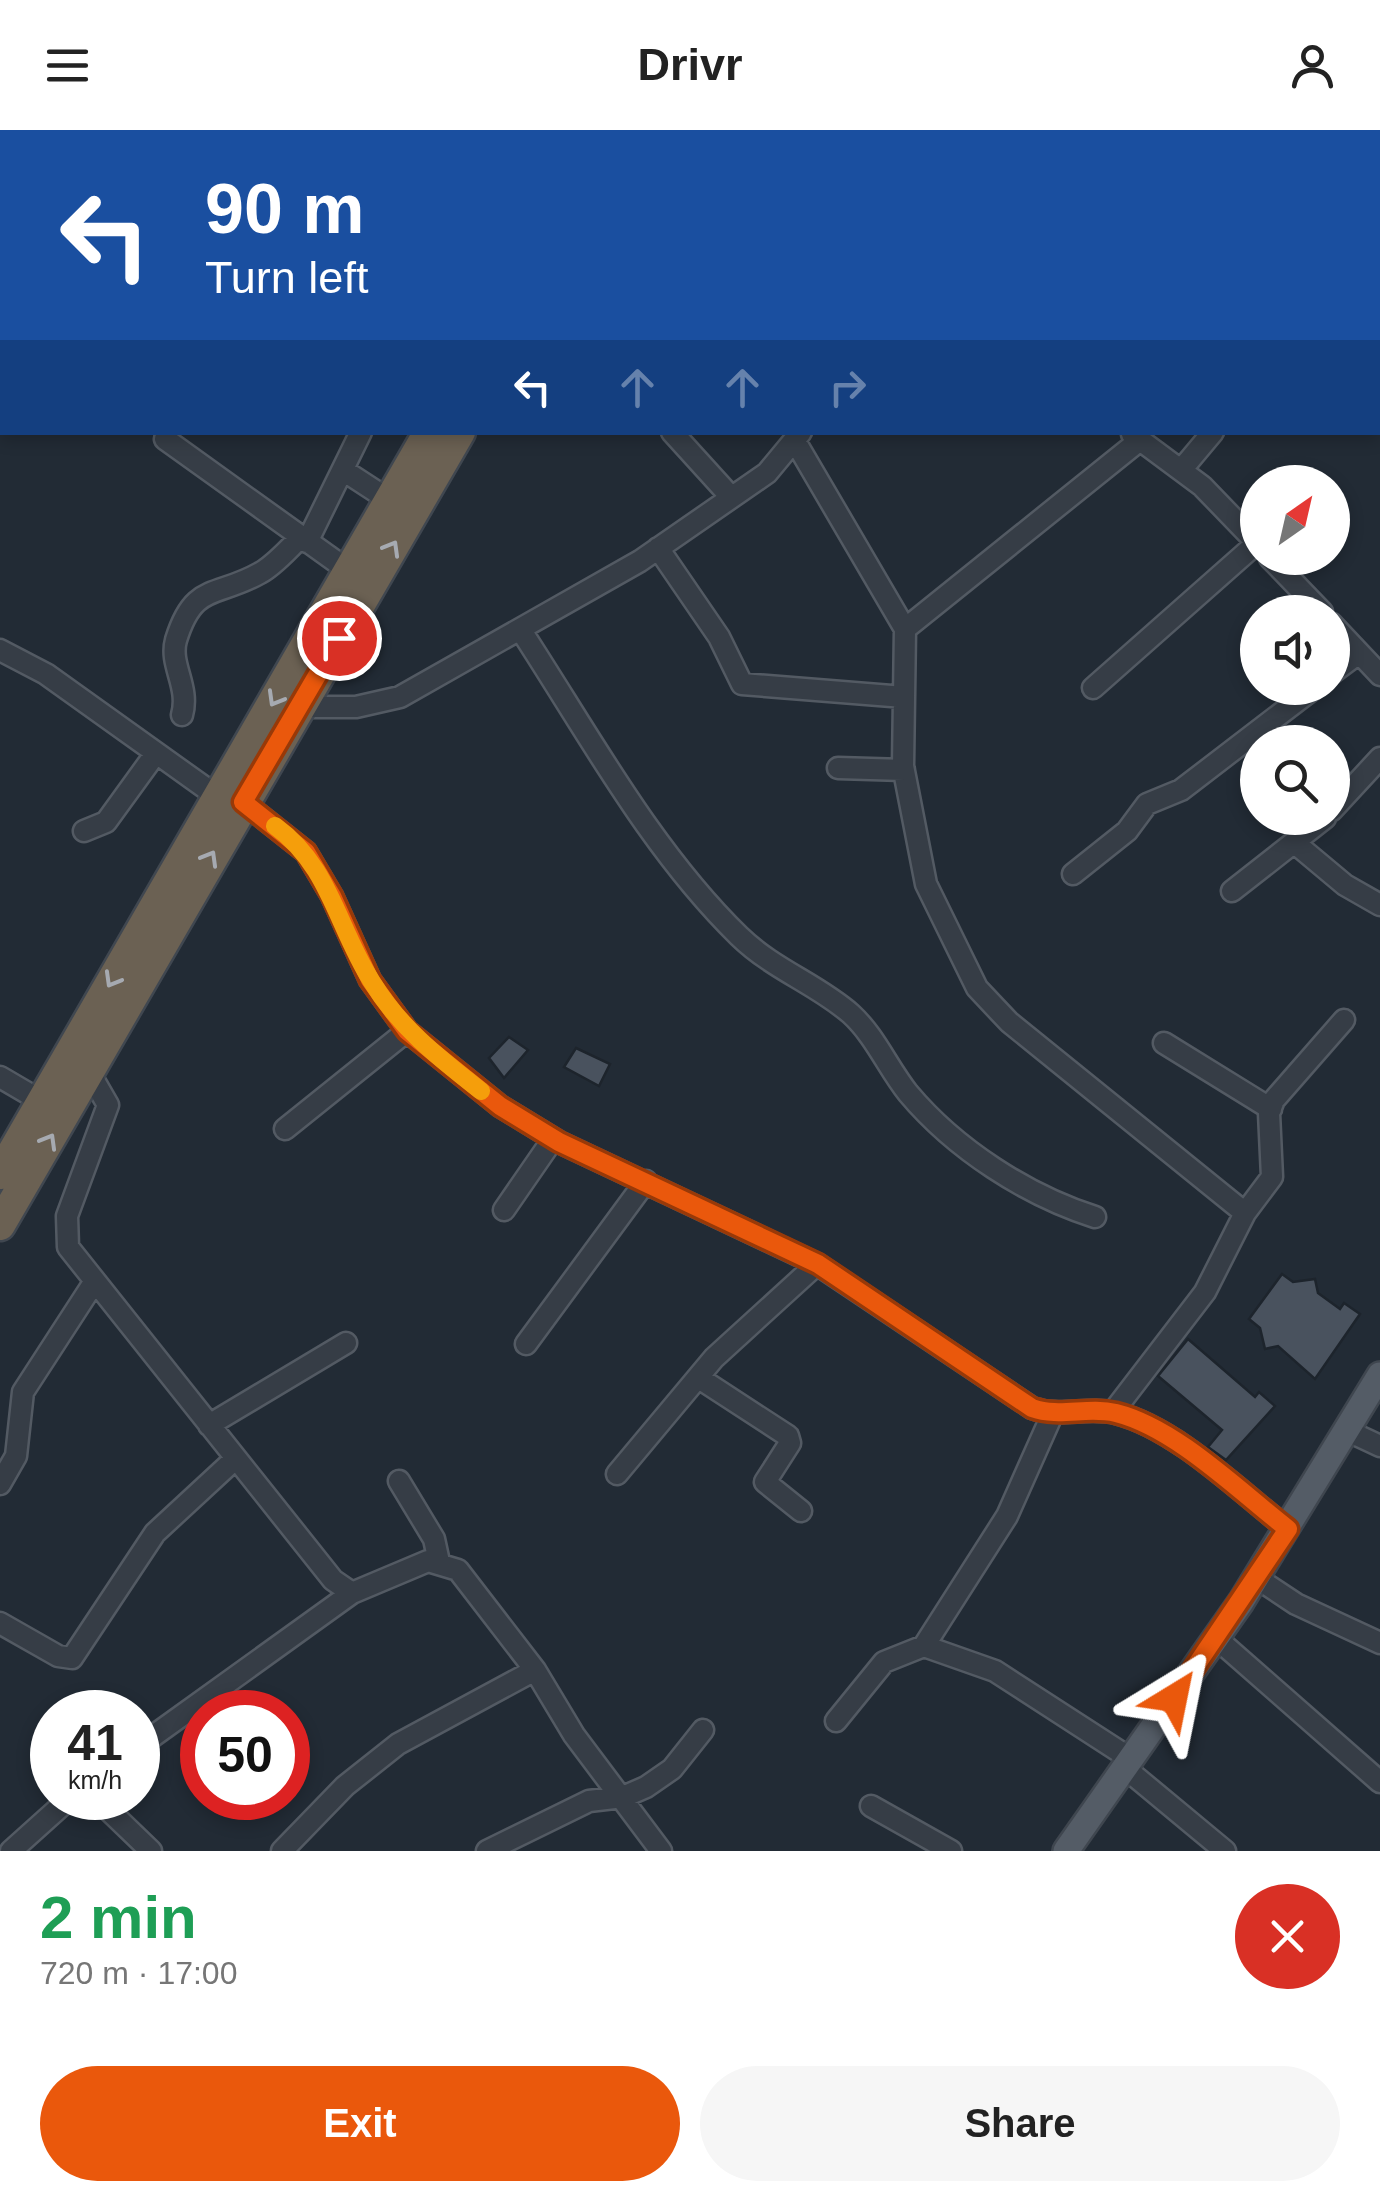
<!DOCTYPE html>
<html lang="en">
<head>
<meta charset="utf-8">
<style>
  body { margin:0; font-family:Helvetica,sans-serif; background:#f6f6f6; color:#222; height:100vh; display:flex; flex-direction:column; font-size:38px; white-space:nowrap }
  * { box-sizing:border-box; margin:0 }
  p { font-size:32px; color:#767676 }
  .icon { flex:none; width:55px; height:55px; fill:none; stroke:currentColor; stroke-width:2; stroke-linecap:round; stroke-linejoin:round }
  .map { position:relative; height:1721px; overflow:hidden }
  .panel { display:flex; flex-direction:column; background:#fff; flex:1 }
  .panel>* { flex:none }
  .guide { position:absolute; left:0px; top:0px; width:1380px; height:305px; box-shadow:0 5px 15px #0003; background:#1a4fa0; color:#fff; overflow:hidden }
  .needle { width:65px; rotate:34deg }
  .buttons { position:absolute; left:1240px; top:335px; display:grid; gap:20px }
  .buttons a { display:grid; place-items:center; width:110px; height:110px; border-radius:50%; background:#fff; box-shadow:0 5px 15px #0003; font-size:50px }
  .speed { position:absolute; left:30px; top:1560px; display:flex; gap:20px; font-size:50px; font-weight:700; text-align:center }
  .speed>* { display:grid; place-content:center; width:130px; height:130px; border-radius:50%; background:#fff; box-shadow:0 5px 15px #0003; line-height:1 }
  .speed small { font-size:25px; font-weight:400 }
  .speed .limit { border:15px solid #d22; background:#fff; color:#111 }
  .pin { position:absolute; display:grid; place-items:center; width:85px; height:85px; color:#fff; margin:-42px; border:5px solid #fff; border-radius:50%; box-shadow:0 2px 10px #0007 }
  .me { position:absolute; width:110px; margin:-55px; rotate:35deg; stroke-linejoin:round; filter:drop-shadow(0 0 8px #0008) }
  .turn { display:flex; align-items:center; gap:35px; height:210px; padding:0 40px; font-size:45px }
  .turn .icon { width:130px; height:130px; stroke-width:2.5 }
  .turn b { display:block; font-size:70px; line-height:85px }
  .lanes { display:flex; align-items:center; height:95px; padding:0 40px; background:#0003; justify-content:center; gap:50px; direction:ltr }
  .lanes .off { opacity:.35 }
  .round { display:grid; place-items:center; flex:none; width:105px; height:105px; border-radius:52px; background:#f6f6f6 }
  .summary { display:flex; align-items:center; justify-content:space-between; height:170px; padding:0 40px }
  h1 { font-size:60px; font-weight:700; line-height:75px; color:#1e9e55 }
  .cta { display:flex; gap:20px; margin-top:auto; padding:20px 40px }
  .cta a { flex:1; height:115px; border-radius:60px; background:#ea580c; color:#fff; font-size:40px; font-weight:700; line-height:115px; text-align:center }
  .cta a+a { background:#f6f6f6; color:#222 }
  header { display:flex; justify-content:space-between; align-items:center; height:130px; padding:0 40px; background:#fff; font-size:45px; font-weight:700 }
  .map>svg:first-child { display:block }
  .building { fill:#49525e; stroke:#1d242c; stroke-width:2.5 }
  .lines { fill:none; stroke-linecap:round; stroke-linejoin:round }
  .minor-casing { stroke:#535a63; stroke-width:25 }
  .major-casing { stroke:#3f464f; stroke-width:30 }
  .highway-casing { stroke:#404750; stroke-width:35 }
  .minor { stroke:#363d46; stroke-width:20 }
  .major { stroke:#545c66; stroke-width:25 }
  .highway { stroke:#6b6153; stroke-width:30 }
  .oneway { stroke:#a6aab1 }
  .route-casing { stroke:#983908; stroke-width:25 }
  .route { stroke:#ea580c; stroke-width:18 }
  .slow { stroke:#f59e0b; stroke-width:18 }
</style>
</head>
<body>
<header><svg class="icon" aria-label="menu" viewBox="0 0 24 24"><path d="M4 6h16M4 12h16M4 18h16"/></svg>Drivr<svg class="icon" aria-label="person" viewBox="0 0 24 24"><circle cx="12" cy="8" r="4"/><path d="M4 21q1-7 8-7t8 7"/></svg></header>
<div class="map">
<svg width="1380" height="1721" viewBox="0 0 1380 1721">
  <rect width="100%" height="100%" fill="#222b35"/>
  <!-- building -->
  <path class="building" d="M 509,907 L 528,920 L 504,948 L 489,928 Z
    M 576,918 L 610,934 L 599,956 L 564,937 Z
    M 1282,1144 L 1293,1152 L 1315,1149 L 1318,1163 L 1340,1179 L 1344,1173 L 1360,1184 L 1315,1249 L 1278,1216 L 1265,1219 L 1260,1198 L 1249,1189 Z
    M 1188,1209 L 1255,1267 L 1259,1262 L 1275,1276 L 1226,1330 L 1208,1317 L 1222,1300 L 1158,1246 Z"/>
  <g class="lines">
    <defs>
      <path id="minor" d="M 549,0 L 552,2
        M 160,2 L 162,0
        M 682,2 L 684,0
        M 1017,2 L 1017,0
        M 1378,194 L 1380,181
        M 672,302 L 731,367
        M 1132,304 L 1202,356 L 1258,414
        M 165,309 L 349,441
        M 795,311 L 905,499 L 903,636 L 926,754 L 977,858 L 1009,892 L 1245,1083
        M 1182,339 L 1213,302
        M 343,340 L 389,370
        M 307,412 L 361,302
        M 658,418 L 719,507 L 742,554 L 904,567
        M 1270,428 L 1322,482
        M 1332,494 L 1380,545
        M 520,499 C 588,603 650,719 739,806 C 774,840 817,854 851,884 C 875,906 888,938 908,963 C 955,1019 1026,1065 1095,1087
        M 905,499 L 1140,310
        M 0,520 L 46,544 L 218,667
        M 1332,543 L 1359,523
        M 1093,558 L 1257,413
        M 298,577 L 356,577 L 400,567 L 640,431 L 767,343 L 801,302
        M 182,585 C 190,556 169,535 176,510 C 194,452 216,468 260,443 C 275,435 288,419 301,407
        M 838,638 L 904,640
        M 243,672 L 306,722 L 332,766 L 370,850 L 407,901 L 500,976 L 559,1012 L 817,1134 L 1032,1278 C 1060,1288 1087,1276 1116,1283 C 1176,1298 1239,1361 1288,1399
        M 1332,680 L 1380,628
        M 84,701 L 106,692 L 156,623
        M 1296,714 L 1345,755 L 1380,775
        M 1073,744 L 1127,701 L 1147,674 L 1181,660 L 1314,558
        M 1232,761 L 1325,688
        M 1164,913 L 1271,979
        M 89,942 L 108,975 L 67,1086 L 68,1117 L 333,1450 L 352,1463 L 428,1431 L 458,1440 L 535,1540 L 574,1605 L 661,1721
        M 0,947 L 41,971
        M 285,999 L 407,901
        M 504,1080 L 553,1009
        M 526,1214 L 646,1051
        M 699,1248 L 788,1306 L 790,1313 L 765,1352 L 801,1381
        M 1113,1282 L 1205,1162 L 1245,1083 L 1272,1047 L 1269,983 L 1274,970 L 1344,890
        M 209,1295 L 346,1213
        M 1348,1301 L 1380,1316
        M 617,1344 L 714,1228 L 817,1134
        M 399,1351 L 434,1409 L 439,1432
        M 0,1354 L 16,1326 L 23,1262 L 95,1151
        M 1257,1448 L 1296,1474 L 1380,1513
        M 0,1493 L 58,1526 L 72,1528 L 155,1403 L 235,1329
        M 1216,1508 L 1380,1652
        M 924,1516 L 1007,1386 L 1052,1285
        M 836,1591 L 884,1532 L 924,1516 L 995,1541 L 1131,1629
        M 138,1617 L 352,1463
        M 1125,1638 L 1225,1721
        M 96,1668 L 151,1721
        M 871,1676 L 951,1721
        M 11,1721 L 70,1668
        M 282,1721 L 345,1656 L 398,1614 L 535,1540
        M 487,1721 L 589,1671 L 623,1667 L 646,1657 L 672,1639 L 703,1600"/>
      <path id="major" d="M 1066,1721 L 1241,1472 L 1380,1245"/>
      <path id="highway" d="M 602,2 L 604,0
        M 635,2 L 637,0
        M 0,1044 L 429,302
        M 0,1095 L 460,302"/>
    </defs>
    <!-- minor casing -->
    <use href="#minor" class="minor-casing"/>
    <!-- major casing -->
    <use href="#major" class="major-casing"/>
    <!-- highway casing -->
    <use href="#highway" class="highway-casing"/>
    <!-- minor -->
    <use href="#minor" class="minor"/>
    <!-- major -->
    <use href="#major" class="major"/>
    <!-- highway -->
    <use href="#highway" class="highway"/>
  </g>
  <!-- one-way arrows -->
  <defs><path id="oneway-chevron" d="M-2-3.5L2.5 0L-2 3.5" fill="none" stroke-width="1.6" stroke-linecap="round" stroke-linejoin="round" transform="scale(2.5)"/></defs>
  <g class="oneway">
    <use href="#oneway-chevron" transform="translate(392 418) rotate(-60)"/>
    <use href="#oneway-chevron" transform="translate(275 569) rotate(120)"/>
    <use href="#oneway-chevron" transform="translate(210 728) rotate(-60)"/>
    <use href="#oneway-chevron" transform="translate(112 850) rotate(120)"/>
    <use href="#oneway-chevron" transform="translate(49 1011) rotate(-60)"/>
  </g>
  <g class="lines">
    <defs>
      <path id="route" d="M 339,508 L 243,672 L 306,722 L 332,766 L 370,850 L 407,901 L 500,976 L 559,1012 L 818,1134 L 1032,1278 C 1060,1288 1087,1276 1116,1283 C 1176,1298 1239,1361 1288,1399 L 1174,1568"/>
    </defs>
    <!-- route casing -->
    <use href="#route" class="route-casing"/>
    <!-- route -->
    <use href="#route" class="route"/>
    <!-- slow -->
    <path class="slow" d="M 275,696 C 330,736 337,797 372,852 C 400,898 439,928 481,961"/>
  </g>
</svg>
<div class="buttons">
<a><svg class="needle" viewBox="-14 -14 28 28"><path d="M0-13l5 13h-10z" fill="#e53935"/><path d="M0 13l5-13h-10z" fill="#767676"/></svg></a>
<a><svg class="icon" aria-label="sound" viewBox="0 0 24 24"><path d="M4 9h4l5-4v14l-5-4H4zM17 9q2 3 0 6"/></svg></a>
<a><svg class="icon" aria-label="search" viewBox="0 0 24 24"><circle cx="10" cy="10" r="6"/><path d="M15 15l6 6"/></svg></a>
</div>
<div class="speed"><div>41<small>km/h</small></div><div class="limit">50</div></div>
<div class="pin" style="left:339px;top:508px;background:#d93025"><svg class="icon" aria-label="arrive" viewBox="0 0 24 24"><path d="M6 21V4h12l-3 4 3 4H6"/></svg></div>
<svg class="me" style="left:1174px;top:1568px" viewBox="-20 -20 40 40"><path d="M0-17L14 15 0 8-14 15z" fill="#ea580c" stroke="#fff" stroke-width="4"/></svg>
<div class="guide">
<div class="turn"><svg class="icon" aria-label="left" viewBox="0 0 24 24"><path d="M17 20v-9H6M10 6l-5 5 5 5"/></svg><div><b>90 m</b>Turn left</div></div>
<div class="lanes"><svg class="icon" aria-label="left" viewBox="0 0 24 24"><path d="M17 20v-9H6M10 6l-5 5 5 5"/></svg><svg class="icon off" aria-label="ahead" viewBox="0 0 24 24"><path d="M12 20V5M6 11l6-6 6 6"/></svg><svg class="icon off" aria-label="ahead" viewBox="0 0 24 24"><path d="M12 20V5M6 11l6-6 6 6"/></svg><svg class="icon off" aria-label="right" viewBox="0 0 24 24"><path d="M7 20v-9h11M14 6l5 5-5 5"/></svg></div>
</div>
</div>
<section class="panel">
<div class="summary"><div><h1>2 min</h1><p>720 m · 17:00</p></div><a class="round" style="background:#d93025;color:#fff"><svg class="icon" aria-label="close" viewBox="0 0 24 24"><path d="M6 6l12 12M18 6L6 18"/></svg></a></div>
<div class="cta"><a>Exit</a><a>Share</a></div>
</section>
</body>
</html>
